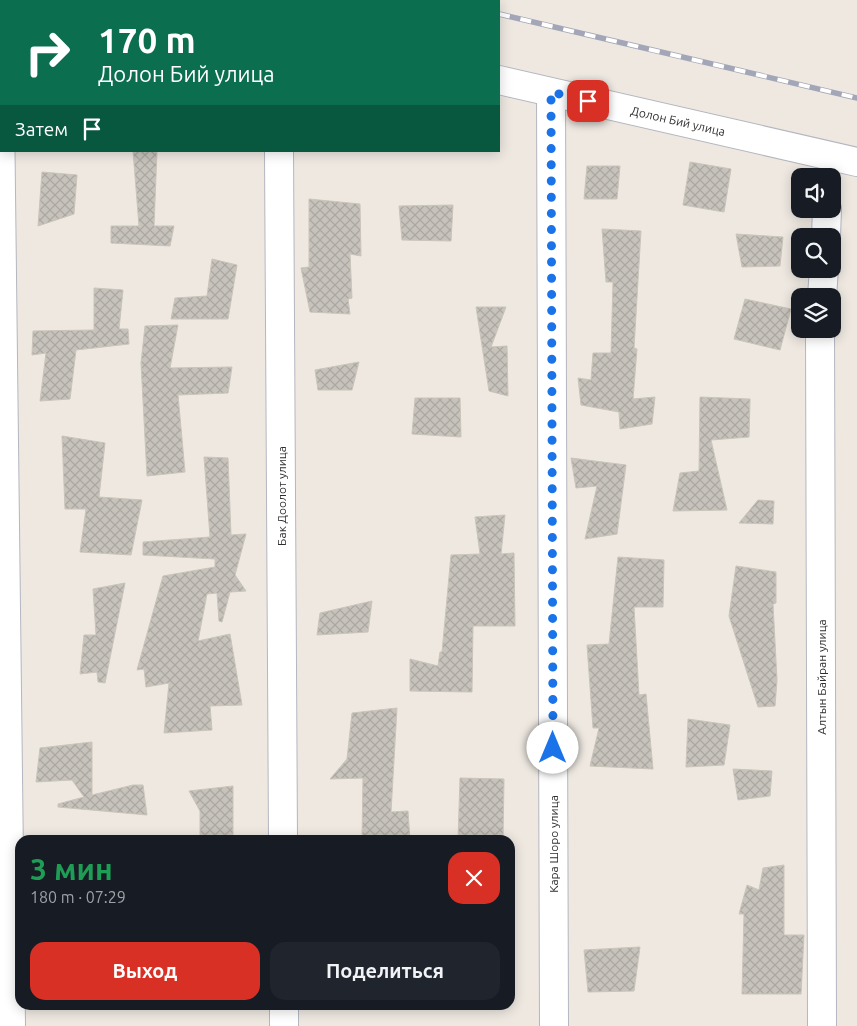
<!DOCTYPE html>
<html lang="ru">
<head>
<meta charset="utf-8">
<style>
  body { margin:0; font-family:Ubuntu,sans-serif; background:#20242c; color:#f1f3f6; height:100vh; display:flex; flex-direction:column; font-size:19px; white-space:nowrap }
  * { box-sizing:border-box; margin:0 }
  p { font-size:16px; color:#9ea1a6 }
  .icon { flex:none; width:28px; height:28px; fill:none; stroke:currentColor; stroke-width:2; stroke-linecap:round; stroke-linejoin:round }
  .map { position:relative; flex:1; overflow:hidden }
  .panel { position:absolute; left:15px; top:835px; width:500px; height:175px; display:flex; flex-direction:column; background:#171b24; border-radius:15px; box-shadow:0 2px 12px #0003 }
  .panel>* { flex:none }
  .hud { position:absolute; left:0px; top:0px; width:500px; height:152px; box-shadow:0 2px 12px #0003; background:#0b6e4f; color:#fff; overflow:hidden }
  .buttons { position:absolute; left:791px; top:168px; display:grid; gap:10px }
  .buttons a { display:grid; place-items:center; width:50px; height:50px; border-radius:10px; background:#171b24; box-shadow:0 2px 12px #0003; font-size:25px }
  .pin { position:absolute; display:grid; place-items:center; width:42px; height:42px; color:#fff; margin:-21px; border-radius:10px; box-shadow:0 2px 8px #0006 }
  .me { position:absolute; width:55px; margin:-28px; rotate:0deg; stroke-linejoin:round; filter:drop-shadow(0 0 4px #0008) }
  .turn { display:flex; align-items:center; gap:18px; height:105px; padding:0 15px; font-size:22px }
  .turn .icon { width:65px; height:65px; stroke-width:2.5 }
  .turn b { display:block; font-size:35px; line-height:42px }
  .then { display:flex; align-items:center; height:48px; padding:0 15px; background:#0003; gap:10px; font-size:19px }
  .round { display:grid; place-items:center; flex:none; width:52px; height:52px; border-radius:15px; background:#20242c }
  .head { display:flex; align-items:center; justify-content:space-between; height:85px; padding:0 15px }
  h1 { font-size:30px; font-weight:700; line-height:38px; color:#1e9e55 }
  .primary-button { display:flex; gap:10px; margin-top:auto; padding:10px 15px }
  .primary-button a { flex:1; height:58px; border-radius:15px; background:#d93025; color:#fff; font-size:20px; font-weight:700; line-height:58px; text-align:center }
  .primary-button a+a { background:#20242c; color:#f1f3f6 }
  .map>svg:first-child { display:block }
  .building { fill:url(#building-cross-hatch); stroke:#cac4ba }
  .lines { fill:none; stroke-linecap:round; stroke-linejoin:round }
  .minor-casing { stroke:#b4b7c0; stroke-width:30 }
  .minor { stroke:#fff; stroke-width:28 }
  .rail-casing { stroke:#a3a6b7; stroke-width:5.5 }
  .rail { stroke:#fff; stroke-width:4; stroke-dasharray:11; stroke-linecap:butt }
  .route { stroke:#1a73e8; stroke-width:9; stroke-dasharray:0 16.2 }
  .labels { text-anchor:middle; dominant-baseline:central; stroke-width:5; stroke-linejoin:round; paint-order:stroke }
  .street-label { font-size:12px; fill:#2e2e2e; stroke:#fff }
</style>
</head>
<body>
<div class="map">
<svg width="857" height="1026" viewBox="0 0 857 1026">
  <defs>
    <pattern id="building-cross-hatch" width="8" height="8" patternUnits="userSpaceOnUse" patternTransform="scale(1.25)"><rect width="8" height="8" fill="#c7c3bc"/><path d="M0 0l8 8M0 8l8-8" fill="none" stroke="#aba8a2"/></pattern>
  </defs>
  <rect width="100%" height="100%" fill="#eee8e1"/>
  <!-- building -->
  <path class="building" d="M 133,151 L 157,151 L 154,226 L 174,226 L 170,246 L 111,243 L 111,226 L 139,226 Z
    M 690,162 L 731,169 L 724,212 L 683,205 Z
    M 587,166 L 620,166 L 617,199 L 584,199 Z
    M 42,172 L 77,175 L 74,214 L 38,226 Z
    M 309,199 L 360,204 L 361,256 L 350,254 L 352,298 L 348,299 L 350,314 L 310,312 L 301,268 L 309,267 Z
    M 453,205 L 451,241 L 402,240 L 399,206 Z
    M 602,229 L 641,231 L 634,348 L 637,349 L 633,399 L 655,397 L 652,424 L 620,429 L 619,412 L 581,405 L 578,378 L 591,380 L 593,353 L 611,353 L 613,282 L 606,282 Z
    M 736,234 L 783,237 L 780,266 L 742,267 Z
    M 212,259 L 237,265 L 228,319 L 171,319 L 175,298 L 207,296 Z
    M 94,288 L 123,290 L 119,329 L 128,329 L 129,344 L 76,350 L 70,399 L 40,401 L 46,353 L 32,355 L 33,331 L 94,330 Z
    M 745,299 L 791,309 L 780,350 L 734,339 Z
    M 476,307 L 506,307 L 491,347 L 507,346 L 508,396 L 489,391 Z
    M 178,325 L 170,368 L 232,367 L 228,393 L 178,395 L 185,472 L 147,476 L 141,363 L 145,326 Z
    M 359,362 L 352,390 L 318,390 L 315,370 Z
    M 700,397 L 750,399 L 749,437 L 711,440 L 727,510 L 673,511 L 680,473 L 699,471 Z
    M 415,398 L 460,398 L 461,437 L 412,434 Z
    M 62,436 L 105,443 L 99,497 L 142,500 L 131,555 L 80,552 L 86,509 L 65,509 Z
    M 204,457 L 228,458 L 231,535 L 246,534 L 235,575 L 246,591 L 230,592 L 222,622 L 219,621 L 217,593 L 207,594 L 198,641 L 230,634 L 242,705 L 210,706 L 212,730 L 164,733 L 169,683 L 146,687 L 144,669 L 137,670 L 163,576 L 215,567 L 215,559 L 143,555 L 143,542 L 210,537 Z
    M 571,458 L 626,465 L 617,534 L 585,539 L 597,486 L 576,488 Z
    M 758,500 L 774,501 L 773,524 L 739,523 Z
    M 505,515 L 501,554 L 514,553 L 515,626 L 473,626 L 472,692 L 410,691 L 410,659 L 438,666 L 440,652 L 442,652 L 451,555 L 480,554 L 475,517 Z
    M 618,557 L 664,560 L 663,607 L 634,607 L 639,695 L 646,694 L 653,769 L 590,766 L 599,728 L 593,728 L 587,645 L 609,644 Z
    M 736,566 L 776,572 L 776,603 L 773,604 L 777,680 L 775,706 L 758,707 L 729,616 Z
    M 125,583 L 105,683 L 98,682 L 97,672 L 80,674 L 84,635 L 96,635 L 93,589 Z
    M 372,601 L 368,632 L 317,635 L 320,613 Z
    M 397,708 L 391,812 L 408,811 L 410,840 L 362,840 L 363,778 L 330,779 L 347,759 L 352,713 Z
    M 688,719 L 730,725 L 724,765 L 686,767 Z
    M 92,742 L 92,795 L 133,785 L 143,785 L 147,815 L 58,807 L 58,804 L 84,797 L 72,780 L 36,782 L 40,748 Z
    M 733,769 L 772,771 L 770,796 L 738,800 Z
    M 460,778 L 504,779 L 503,840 L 458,840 Z
    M 233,786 L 233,840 L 200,840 L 200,811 L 189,791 Z
    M 784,865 L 784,935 L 804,935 L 801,994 L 742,994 L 744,914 L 739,914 L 747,885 L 759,890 L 763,868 Z
    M 640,947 L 634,991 L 588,992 L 584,950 Z"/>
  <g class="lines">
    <defs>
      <path id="minor" d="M 154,0 L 159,1
        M 499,80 L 857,162
        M 551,92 L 554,1026
        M 0,109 L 11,1026
        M 279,151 L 283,840
        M 826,236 L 827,209
        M 822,296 L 824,269
        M 820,329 L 822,1026
        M 284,1005 L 284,1026"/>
    </defs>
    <!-- minor casing -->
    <use href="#minor" class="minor-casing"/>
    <!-- minor -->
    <use href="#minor" class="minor"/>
    <defs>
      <path id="rail" d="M 438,0 L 444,1
        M 499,14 L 857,98"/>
    </defs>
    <!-- rail casing -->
    <use href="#rail" class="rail-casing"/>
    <!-- rail -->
    <use href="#rail" class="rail"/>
  </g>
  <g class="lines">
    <!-- route -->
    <path class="route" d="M 553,748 L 551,92 L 588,101"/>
  </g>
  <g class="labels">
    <!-- street labels -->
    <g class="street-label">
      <text transform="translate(678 121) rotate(13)">Долон Бий улица</text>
      <text transform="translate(281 496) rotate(-90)">Бак Доолот улица</text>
      <text transform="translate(821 677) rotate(-90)">Алтын Байран улица</text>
      <text transform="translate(553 844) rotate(-90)">Кара Шоро улица</text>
    </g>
  </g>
</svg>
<div class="buttons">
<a><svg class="icon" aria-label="sound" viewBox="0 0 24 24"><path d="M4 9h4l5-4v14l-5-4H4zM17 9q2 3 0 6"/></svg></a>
<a><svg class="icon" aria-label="search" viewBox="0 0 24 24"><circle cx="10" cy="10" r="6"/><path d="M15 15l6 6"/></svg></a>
<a><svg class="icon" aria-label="layers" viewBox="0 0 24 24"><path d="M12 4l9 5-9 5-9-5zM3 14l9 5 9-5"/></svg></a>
</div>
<div class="pin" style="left:588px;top:101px;background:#d93025"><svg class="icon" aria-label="arrive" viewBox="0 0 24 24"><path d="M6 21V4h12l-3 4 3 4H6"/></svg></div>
<svg class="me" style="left:553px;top:748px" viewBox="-20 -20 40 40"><circle r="19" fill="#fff"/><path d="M0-13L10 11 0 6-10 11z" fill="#1a73e8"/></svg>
<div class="hud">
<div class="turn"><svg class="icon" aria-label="right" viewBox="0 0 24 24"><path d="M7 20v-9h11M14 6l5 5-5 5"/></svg><div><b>170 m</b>Долон Бий улица</div></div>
<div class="then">Затем<svg class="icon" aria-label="arrive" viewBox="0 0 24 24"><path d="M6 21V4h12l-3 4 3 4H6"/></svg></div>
</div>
<section class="panel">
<div class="head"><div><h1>3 мин</h1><p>180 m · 07:29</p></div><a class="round" style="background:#d93025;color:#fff"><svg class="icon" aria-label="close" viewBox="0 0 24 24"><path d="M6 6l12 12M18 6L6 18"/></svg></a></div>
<div class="primary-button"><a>Выход</a><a>Поделиться</a></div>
</section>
</div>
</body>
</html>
